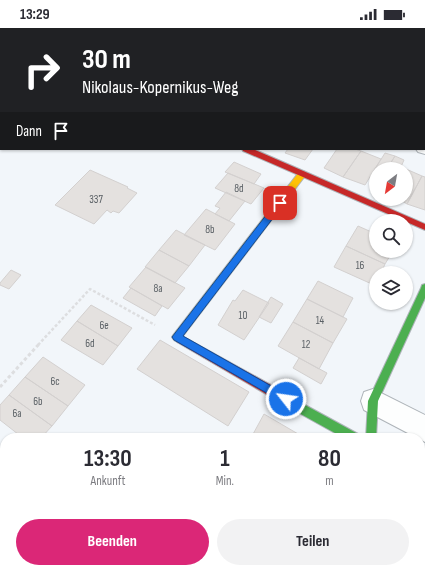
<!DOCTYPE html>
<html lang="de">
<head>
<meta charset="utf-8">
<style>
  body { margin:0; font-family:"Sofia Sans Condensed",sans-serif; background:#f2f2f3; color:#2b2b33; height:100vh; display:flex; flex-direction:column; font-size:15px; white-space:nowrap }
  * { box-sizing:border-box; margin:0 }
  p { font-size:13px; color:#7c7c81 }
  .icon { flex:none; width:22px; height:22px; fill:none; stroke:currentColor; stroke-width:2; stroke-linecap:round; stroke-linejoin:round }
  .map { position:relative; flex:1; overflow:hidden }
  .panel { position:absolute; left:0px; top:405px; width:425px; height:140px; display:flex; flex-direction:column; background:#fff; border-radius:16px 16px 0 0; box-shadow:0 1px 3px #0004 }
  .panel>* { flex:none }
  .guide { position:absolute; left:0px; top:0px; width:425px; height:122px; box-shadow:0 1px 3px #0004; background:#202124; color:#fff; overflow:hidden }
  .needle { width:26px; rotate:211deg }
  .tools { position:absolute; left:369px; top:134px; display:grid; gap:8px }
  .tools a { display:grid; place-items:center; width:44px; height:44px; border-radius:50%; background:#fff; box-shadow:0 1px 3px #0004; font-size:20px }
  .pin { position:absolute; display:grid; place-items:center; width:34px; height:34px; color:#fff; margin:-17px; border-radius:8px; box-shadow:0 2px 6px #0006 }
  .me { position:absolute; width:44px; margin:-22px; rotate:300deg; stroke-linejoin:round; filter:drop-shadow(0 0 3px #0008) }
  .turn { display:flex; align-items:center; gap:14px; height:84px; padding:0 16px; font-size:18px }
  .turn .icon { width:52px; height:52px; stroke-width:2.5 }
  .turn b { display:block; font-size:28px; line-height:34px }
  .then { display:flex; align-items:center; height:38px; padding:0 16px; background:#0003; gap:8px; font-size:15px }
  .eta { display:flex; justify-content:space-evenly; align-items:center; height:68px; text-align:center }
  .eta b { font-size:24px; font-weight:700; line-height:28px }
  .action { display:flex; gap:8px; margin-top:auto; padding:8px 16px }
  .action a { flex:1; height:46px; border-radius:24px; background:#db2777; color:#fff; font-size:16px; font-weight:700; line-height:46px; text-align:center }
  .action a+a { background:#f2f2f3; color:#2b2b33 }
  .status { display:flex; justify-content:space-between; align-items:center; height:28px; padding:0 20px; background:#fff; direction:ltr }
  .status svg { height:11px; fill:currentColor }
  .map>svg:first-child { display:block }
  .building { fill:#e4e1df; stroke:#d3d0cf }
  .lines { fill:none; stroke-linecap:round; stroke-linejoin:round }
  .street-casing { stroke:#aeb4b9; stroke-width:2 }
  .fast-casing { stroke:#aeb4b9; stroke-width:2 }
  .slow-casing { stroke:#aeb4b9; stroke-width:2 }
  .jam-casing { stroke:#aeb4b9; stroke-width:2 }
  .path-far1 { stroke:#dddee0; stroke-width:2.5; stroke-dasharray:3 2; stroke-linecap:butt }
  .path { stroke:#dddee0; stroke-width:3; stroke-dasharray:3.5 2.5; stroke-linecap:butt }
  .street { fill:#fdfefe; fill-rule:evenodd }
  .fast { fill:#4caf50; fill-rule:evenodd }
  .slow { fill:#ffc107; fill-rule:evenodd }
  .jam { fill:#c62828; fill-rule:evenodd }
  .route { fill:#1a73e8; stroke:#114b97 }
  .labels { text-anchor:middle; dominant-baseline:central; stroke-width:4; stroke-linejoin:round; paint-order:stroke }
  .number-label { font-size:11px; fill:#5a6065 }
</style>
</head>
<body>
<div class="status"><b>13:29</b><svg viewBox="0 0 49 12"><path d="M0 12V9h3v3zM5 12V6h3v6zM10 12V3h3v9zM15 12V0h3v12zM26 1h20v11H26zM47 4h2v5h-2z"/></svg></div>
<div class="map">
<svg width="425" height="545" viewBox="0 0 425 545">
  <rect width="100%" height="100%" fill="#f2f6fa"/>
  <!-- building -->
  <path class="building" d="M 288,121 L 313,121 L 305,132 L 285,125 Z
    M 337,121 L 355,121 L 361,123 L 343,149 L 324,140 Z
    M 361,123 L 381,131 L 365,157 L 343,149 Z
    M 385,125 L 395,128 L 387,141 L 375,141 Z
    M 395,128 L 404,132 L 400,141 L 387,141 Z
    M 234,134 L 261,146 L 254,156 L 225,144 Z
    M 406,141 L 422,148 L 407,176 L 399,171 L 406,171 Z
    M 90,142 L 128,159 L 127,160 L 137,165 L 119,185 L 113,183 L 111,185 L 107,182 L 94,196 L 55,177 Z
    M 228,145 L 264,160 L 251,176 L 215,160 Z
    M 422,148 L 425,149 L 425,182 L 407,176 Z
    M 226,164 L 245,173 L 229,193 L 215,186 L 220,180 L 215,178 Z
    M 206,181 L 235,196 L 215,222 L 184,207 Z
    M 358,198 L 376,206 L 376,223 L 393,223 L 385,236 L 346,218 Z
    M 176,202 L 205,217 L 189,238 L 159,222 Z
    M 346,218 L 385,236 L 381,245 L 376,245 L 376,254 L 374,257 L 334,239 Z
    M 159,222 L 189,238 L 175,255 L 145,239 Z
    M 146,239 L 185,260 L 168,281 L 129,259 Z
    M 11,242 L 21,247 L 9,261 L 0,257 L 0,255 Z
    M 318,253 L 353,270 L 343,289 L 307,271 Z
    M 131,260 L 162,278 L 155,288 L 123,270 Z
    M 243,262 L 269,275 L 244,312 L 218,297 L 233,272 L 235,273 Z
    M 271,269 L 283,276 L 271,295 L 259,289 Z
    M 307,271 L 347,291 L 333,315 L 293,294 Z
    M 91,277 L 132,300 L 118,318 L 77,293 Z
    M 77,293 L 118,318 L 103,337 L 61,312 Z
    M 293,294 L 333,315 L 319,341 L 278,318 Z
    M 160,312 L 249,364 L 228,398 L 137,341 Z
    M 43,329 L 85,357 L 68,378 L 25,349 Z
    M 299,330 L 327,345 L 321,356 L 293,340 Z
    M 25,349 L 68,378 L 52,398 L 9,367 Z
    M 9,367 L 52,398 L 41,410 L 23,410 L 0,392 L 0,377 Z
    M 264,386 L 305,410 L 256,410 L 252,408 Z
    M 420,437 L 425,440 L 425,497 L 420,494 Z
    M 0,448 L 5,451 L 5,475 L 0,481 Z
    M 5,475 L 5,519 L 0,526 L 0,481 Z
    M 20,540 L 54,540 L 51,545 L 16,545 Z
    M 54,540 L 88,540 L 85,545 L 51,545 Z
    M 88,540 L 120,540 L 123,542 L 121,545 L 85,545 Z
    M 184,540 L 237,540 L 244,545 L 191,545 Z
    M 237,540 L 255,540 L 253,545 L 244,545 Z
    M 357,540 L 379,540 L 387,545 L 355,545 Z
    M 379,540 L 406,540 L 404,545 L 387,545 Z"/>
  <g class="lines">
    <defs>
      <path id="street" d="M 424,52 L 425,52 L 425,63 L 424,63 Z
        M 424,114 L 425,114 L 425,126 L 418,124 L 416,121 L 424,121 Z
        M 373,361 L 425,387 L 425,414 L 364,382 L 361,373 L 364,364 Z
        M 299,540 L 329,540 L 327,545 L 297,545 Z"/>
      <path id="fast" d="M 0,67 L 1,67 L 0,72 Z
        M 425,256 L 425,270 L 378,373 L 376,410 L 366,410 L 368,373 L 421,260 L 422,257 Z
        M 294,371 L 358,406 L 359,410 L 344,410 L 290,380 L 289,376 L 290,372 Z"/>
      <path id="slow" d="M 302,143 L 305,144 L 305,148 L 183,308 L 185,311 L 183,314 L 180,315 L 174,312 L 172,309 L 174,306 L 299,144 Z"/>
      <path id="jam" d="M 242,121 L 253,121 L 425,196 L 425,202 L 243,123 Z
        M 180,307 L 298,372 L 299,376 L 298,380 L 294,381 L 290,380 L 177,314 L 175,311 L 177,308 Z"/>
    </defs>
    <!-- street casing -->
    <use href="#street" class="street-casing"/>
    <!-- fast casing -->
    <use href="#fast" class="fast-casing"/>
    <!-- slow casing -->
    <use href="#slow" class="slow-casing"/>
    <!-- jam casing -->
    <use href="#jam" class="jam-casing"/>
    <!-- path-far1 -->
    <path class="path-far1" d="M 38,317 L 90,261 L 155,297"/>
    <!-- path -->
    <path class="path" d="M 0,359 L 39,316"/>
    <!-- street -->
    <use href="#street" class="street"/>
    <!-- fast -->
    <use href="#fast" class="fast"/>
    <!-- slow -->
    <use href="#slow" class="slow"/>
    <!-- jam -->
    <use href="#jam" class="jam"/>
  </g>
  <!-- route -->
  <path class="route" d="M 280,172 L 283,173 L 283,177 L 183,308 L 289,368 L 291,371 L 289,375 L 286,376 L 174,312 L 172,309 L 277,173 Z"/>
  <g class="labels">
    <!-- number labels -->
    <g class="number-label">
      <text x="239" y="160">8d</text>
      <text x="96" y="171">337</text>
      <text x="210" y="201">8b</text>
      <text x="360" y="237">16</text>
      <text x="158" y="260">8a</text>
      <text x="243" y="287">10</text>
      <text x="320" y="292">14</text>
      <text x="104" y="297">6e</text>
      <text x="90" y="315">6d</text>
      <text x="306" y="316">12</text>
      <text x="55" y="353">6c</text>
      <text x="38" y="373">6b</text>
      <text x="17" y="385">6a</text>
    </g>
  </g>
</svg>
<div class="tools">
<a><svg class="needle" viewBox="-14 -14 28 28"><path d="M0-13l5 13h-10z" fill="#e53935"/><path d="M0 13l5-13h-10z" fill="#7c7c81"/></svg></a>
<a><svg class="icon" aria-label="search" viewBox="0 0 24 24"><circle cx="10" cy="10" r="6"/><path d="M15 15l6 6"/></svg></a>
<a><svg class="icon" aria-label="layers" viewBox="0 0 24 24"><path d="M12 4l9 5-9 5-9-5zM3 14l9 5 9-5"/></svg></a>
</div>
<div class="pin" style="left:280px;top:175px;background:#d93025"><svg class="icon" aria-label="arrive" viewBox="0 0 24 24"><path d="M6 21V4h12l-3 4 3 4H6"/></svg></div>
<svg class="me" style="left:286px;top:371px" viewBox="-20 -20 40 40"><circle r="17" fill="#1a73e8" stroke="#fff" stroke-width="3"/><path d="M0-11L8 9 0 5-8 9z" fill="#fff"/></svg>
<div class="guide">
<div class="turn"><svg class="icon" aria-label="right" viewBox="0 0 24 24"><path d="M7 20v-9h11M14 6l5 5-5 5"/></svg><div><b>30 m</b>Nikolaus-Kopernikus-Weg</div></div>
<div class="then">Dann<svg class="icon" aria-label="arrive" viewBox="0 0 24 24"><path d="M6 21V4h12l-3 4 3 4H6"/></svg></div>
</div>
<section class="panel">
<div class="eta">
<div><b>13:30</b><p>Ankunft</p></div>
<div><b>1</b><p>Min.</p></div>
<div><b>80</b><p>m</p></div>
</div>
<div class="action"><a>Beenden</a><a>Teilen</a></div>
</section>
</div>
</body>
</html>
